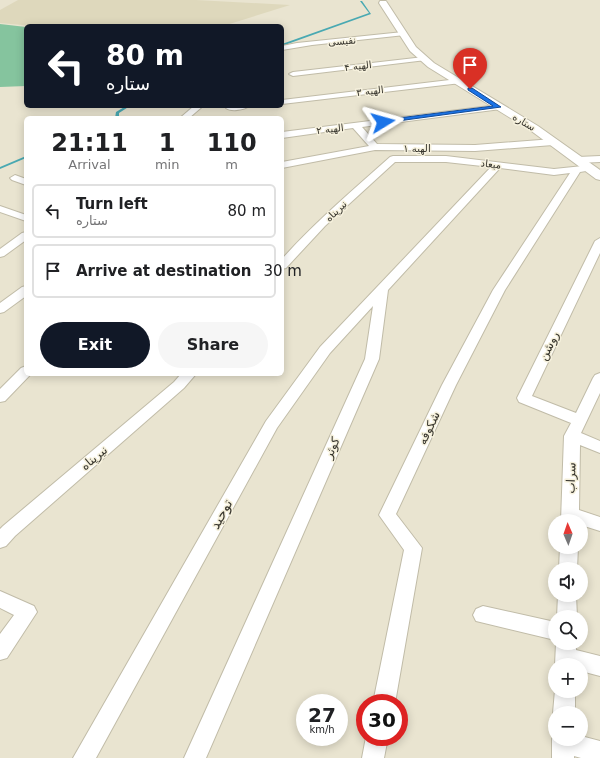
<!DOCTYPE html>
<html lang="en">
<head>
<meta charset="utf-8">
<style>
  body { margin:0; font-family:"DejaVu Sans",Cairo,sans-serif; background:#f6f6f6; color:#202124; height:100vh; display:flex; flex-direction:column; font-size:15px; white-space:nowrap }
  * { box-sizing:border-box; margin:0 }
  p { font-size:13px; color:#757577 }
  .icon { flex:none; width:22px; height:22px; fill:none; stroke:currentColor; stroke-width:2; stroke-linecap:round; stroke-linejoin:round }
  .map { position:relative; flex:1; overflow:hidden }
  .panel { position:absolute; left:24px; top:116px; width:260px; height:260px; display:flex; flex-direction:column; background:#fff; border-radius:6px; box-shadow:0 2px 10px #0003 }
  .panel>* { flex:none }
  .guide { position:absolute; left:24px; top:24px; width:260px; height:84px; border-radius:6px; box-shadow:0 2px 10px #0003; background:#111827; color:#fff; overflow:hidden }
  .needle { width:26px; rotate:358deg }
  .buttons { position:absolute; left:548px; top:514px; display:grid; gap:8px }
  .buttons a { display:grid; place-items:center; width:40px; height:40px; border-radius:50%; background:#fff; box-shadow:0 2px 10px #0003; font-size:20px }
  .speed { position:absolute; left:296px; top:694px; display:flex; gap:8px; font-size:20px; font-weight:700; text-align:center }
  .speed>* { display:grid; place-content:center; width:52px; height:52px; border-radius:50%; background:#fff; box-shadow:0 2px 10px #0003; line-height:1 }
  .speed small { font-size:10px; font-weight:400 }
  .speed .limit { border:6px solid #d22; background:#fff; color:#111 }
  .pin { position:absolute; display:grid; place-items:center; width:34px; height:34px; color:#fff; margin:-41px -17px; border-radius:50% 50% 50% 0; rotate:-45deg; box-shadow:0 0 4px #0007 }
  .pin .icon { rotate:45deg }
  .me { position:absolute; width:44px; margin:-22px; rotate:82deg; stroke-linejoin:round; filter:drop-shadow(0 0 3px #0008) }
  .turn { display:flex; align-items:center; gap:14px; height:84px; padding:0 16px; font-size:18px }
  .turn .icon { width:52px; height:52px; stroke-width:2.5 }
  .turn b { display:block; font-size:28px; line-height:34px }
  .eta { display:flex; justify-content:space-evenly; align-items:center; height:68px; text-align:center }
  .eta b { font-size:24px; font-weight:700; line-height:28px }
  .cta { display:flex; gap:8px; margin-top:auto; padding:8px 16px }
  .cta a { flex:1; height:46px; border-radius:24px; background:#111827; color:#fff; font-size:16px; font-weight:700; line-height:46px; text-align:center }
  .cta a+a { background:#f6f6f6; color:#202124 }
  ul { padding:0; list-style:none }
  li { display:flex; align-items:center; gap:12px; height:54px; margin:0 8px 6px; padding:0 8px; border:2px solid #e0e0e0; border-radius:6px }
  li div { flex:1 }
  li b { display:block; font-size:15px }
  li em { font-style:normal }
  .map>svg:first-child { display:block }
  .built { fill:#ded8bc }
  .green { fill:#85c49e }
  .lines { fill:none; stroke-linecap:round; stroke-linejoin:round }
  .stream { fill:#49a9b2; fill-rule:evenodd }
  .minor-casing { stroke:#c1bca8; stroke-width:2 }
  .tertiary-casing { stroke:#c1bca8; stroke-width:2 }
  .minor { fill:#fff; fill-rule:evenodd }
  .tertiary { fill:#fff; fill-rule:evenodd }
  .route { fill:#1a73e8; stroke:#114b97 }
  .labels { text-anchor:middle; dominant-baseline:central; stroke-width:3; stroke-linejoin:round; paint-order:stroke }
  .far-street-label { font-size:10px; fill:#38362e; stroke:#f6f1dd }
  .street-label { font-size:12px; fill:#38362e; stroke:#f6f1dd }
  .near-street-label { font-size:14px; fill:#38362e; stroke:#f6f1dd }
</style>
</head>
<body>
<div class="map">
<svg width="600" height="758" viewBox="0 0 600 758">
  <rect width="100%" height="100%" fill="#e9e4d0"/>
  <!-- built -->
  <path class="built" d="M 18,0 L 196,0 L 290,5 L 223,26 L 33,26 L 0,23 L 0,10 Z"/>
  <!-- green -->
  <path class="green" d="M 0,24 L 26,27 L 26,86 L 0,87 Z"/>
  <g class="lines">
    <!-- stream -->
    <path class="stream" d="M 360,1 L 362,1 L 371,14 L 282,46 L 282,44 L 369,13 Z
      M 126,106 L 130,106 L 119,113 L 119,118 L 115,118 L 116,112 Z
      M 26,156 L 26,158 L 0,169 L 0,167 Z"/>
    <defs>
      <path id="minor" d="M 403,32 L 406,34 L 405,35 L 312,45 L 282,50 L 282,46 L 297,43 Z
        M 424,57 L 428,59 L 426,60 L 293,76 L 289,74 L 293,72 Z
        M 458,79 L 461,79 L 461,83 L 282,104 L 282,100 Z
        M 498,105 L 502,107 L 501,109 L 362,127 L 377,144 L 475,145 L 553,139 L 557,142 L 553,145 L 475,151 L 375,150 L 282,168 L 282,162 L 369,146 L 353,128 L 282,138 L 282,132 Z
        M 194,106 L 203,106 L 189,118 L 180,118 Z
        M 228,106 L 249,106 C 244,110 231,112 226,108 Z
        M 393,156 L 446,156 L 554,169 L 583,166 L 588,169 L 586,171 L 580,172 L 505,290 L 456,385 L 396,514 L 422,548 L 395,703 L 373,703 L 404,550 L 379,515 L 442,385 L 493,290 L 570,173 L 554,175 L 500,168 L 388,290 L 379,359 L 206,758 L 184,758 L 365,359 L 373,306 L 330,353 L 277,428 L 96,758 L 73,758 L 266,421 L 320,347 L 491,167 L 446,162 L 395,162 L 325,226 L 286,268 L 282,269 L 282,259 C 315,222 353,190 390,157 Z
        M 600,156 L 600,162 L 578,163 L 573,160 L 578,157 Z
        M 15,175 L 26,179 L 26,185 L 12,180 L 10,178 Z
        M 0,206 L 26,215 L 26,221 L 0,212 Z
        M 26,232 L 26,240 L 4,256 L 0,257 L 0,249 L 22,233 Z
        M 600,238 L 600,253 L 532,396 L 576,413 L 593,378 L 595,375 L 600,373 L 600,393 L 581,433 L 600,441 L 600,453 L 580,445 L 579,510 L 600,517 L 600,531 L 581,525 L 581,521 L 561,521 L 564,436 L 571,423 L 519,402 L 517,398 L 595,241 Z
        M 26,286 L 26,296 L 4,312 L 0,313 L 0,303 L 22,287 Z
        M 26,366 L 26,374 L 31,374 L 5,401 L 0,402 L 0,389 L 21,368 Z
        M 181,374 L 196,374 L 184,388 L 15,536 L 6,546 L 0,548 L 0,529 L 3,526 L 174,382 Z
        M 560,547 L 578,547 L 577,569 L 559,569 Z
        M 0,591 L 34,606 L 37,612 L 7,658 L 0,660 L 0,634 L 14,615 L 0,608 Z
        M 558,595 L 576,595 L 577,617 L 557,617 Z
        M 483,606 L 555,622 L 555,640 L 476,621 L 473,615 L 476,609 Z
        M 556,643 L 576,643 L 576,650 L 600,656 L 600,676 L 581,671 L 581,665 L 555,665 Z
        M 555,690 L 575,691 L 575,713 L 555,713 L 555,717 L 553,713 Z
        M 555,732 L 555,739 L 581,739 L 581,736 L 600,741 L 600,758 L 581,758 L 574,756 L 574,758 L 552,758 L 552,739 Z
        M 366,737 L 388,737 L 384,758 L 362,758 Z"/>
      <path id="tertiary" d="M 380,1 L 386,1 L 416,47 L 434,63 L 538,126 L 600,170 L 600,180 L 596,179 L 530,130 L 428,67 L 410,51 L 379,3 Z"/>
    </defs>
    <!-- minor casing -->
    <use href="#minor" class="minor-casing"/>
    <!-- tertiary casing -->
    <use href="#tertiary" class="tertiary-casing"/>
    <!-- minor -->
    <use href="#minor" class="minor"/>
    <!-- tertiary -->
    <use href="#tertiary" class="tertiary"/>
  </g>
  <!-- route -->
  <path class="route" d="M 468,88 L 472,88 L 501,107 L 383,123 L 381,122 L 383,120 L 493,106 L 468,90 Z"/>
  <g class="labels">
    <!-- far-street labels -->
    <g class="far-street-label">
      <text transform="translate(342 41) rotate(-4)">نفیسی</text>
      <text transform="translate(358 66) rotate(-7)">الهیه ۴</text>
      <text transform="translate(370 91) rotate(-7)">الهیه ۳</text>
      <text transform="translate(524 122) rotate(31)">ستاره</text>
      <text transform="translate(330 129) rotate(-7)">الهیه ۲</text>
      <text x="417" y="148">الهیه ۱</text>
      <text transform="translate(491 164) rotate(7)">میعاد</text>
      <text transform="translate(336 211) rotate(-44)">نیرپناه</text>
    </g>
    <!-- street labels -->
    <g class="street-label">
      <text transform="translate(549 346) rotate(-64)">روشن</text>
      <text transform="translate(429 428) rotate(-64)">شکوفه</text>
      <text transform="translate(332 448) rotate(-66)">کوثر</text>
      <text transform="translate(94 458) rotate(-40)">نیرپناه</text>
      <text transform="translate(571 478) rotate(-88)">سراب</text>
    </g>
    <!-- near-street labels -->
    <g class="near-street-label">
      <text transform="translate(221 514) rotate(-61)">توحید</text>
    </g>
  </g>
</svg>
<div class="buttons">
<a><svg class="needle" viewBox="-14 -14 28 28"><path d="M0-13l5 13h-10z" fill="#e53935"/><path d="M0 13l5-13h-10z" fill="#757577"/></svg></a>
<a><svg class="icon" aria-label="sound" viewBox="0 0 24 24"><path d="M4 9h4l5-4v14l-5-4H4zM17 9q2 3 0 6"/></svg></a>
<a><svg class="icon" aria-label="search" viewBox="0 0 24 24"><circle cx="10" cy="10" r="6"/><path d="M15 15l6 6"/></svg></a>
<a>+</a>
<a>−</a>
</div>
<div class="speed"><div>27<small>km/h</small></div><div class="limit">30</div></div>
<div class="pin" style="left:470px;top:89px;background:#d93025"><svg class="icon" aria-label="arrive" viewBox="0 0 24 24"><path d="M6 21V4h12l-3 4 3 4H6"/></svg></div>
<svg class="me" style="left:383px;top:122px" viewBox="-20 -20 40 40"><path d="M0-17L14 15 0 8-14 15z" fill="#1a73e8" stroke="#fff" stroke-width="4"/></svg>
<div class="guide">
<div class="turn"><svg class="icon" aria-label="left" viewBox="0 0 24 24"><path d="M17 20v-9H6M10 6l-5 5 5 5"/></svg><div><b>80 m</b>ستاره</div></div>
</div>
<section class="panel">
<div class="eta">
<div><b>21:11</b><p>Arrival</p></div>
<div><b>1</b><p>min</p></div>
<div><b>110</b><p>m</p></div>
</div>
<ul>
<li><svg class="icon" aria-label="left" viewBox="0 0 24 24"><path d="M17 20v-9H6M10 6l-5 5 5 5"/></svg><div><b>Turn left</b><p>ستاره</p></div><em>80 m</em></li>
<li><svg class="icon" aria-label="arrive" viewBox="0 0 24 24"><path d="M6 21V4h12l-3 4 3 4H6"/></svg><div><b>Arrive at destination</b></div><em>30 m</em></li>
</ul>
<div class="cta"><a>Exit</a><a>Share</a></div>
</section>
</div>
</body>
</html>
